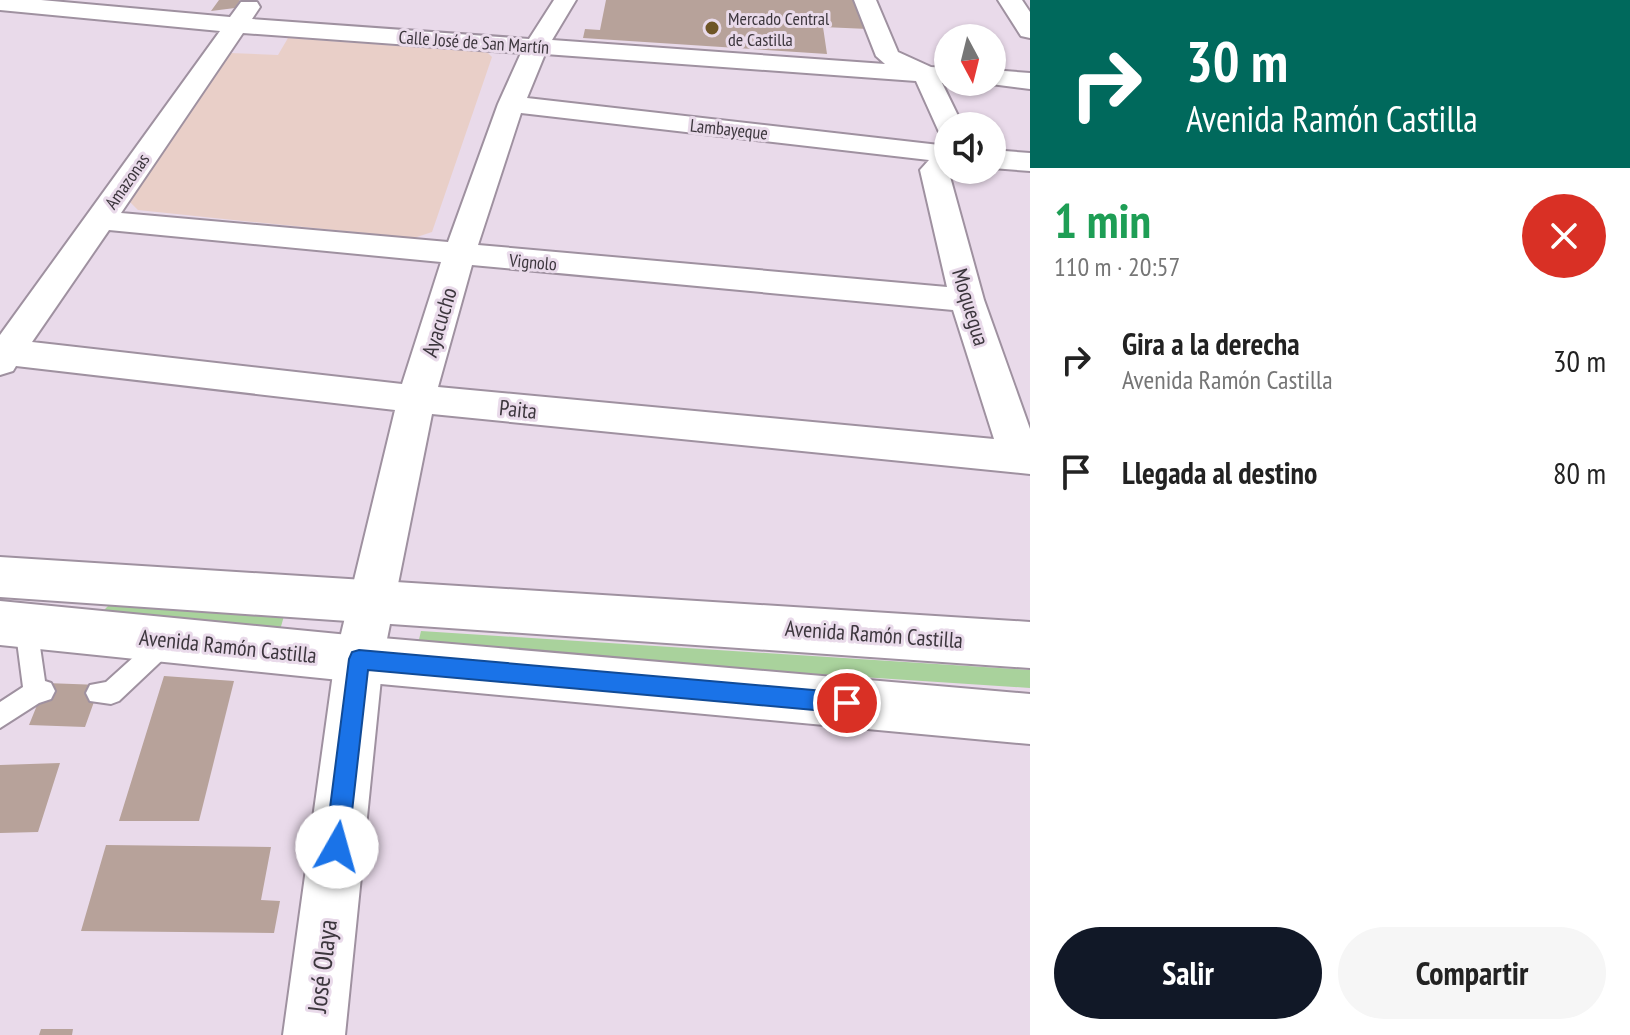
<!DOCTYPE html>
<html lang="es">
<head>
<meta charset="utf-8">
<style>
  body { margin:0; font-family:"PT Sans Narrow",sans-serif; background:#f6f6f6; color:#222; height:100vh; display:flex; flex-direction:column; font-size:30px; white-space:nowrap }
  * { box-sizing:border-box; margin:0 }
  p { font-size:26px; color:#767676 }
  .icon { flex:none; width:44px; height:44px; fill:none; stroke:currentColor; stroke-width:2; stroke-linecap:round; stroke-linejoin:round }
  .map { position:relative; flex:1; overflow:hidden }
  .sheet { display:flex; flex-direction:column; background:#fff; width:600px }
  .sheet>* { flex:none }
  .hud { background:#00695c; color:#fff; overflow:hidden }
  .needle { width:52px; rotate:173deg }
  .buttons { position:absolute; left:934px; top:24px; display:grid; gap:16px }
  .buttons a { display:grid; place-items:center; width:72px; height:72px; border-radius:50%; background:#fff; box-shadow:0 2px 6px #0004; font-size:40px }
  .pin { position:absolute; display:grid; place-items:center; width:68px; height:68px; color:#fff; margin:-34px; border:4px solid #fff; border-radius:50%; box-shadow:0 2px 8px #0007 }
  .me { position:absolute; width:88px; margin:-44px; rotate:7deg; stroke-linejoin:round; filter:drop-shadow(0 0 6px #0008) }
  .turn { display:flex; align-items:center; gap:28px; height:168px; padding:0 24px; font-size:36px }
  .turn .icon { width:104px; height:104px; stroke-width:2.5 }
  .turn b { display:block; font-size:56px; line-height:68px }
  .round { display:grid; place-items:center; flex:none; width:84px; height:84px; border-radius:42px; background:#f6f6f6 }
  .overview { display:flex; align-items:center; justify-content:space-between; height:136px; padding:0 24px }
  h1 { font-size:48px; font-weight:700; line-height:60px; color:#1e9e55 }
  .action { display:flex; gap:16px; margin-top:auto; padding:16px 24px }
  .action a { flex:1; height:92px; border-radius:48px; background:#111827; color:#fff; font-size:32px; font-weight:700; line-height:92px; text-align:center }
  .action a+a { background:#f6f6f6; color:#222 }
  ul { padding:0; list-style:none }
  li { display:flex; align-items:center; gap:24px; height:112px; padding:0 24px }
  li div { flex:1 }
  li b { display:block; font-size:30px }
  li em { font-style:normal }
  main { display:flex; flex:1; min-height:0 }
  .map>svg:first-child { display:block }
  .education { fill:#e9cfc8 }
  .green { fill:#a9d29c }
  .building { fill:#b7a29a }
  .lines { fill:none; stroke-linecap:round; stroke-linejoin:round }
  .lane-casing { stroke:#9f91a0; stroke-width:4 }
  .street-casing { stroke:#9f91a0; stroke-width:4 }
  .secondary-casing { stroke:#9f91a0; stroke-width:4 }
  .lane { fill:#fff; fill-rule:evenodd }
  .street { fill:#fff; fill-rule:evenodd }
  .secondary { fill:#fff; fill-rule:evenodd }
  .route { fill:#1a73e8; stroke:#114b97; stroke-width:2 }
  .poi-dot { fill:#6e5526; stroke:#e9daea; stroke-width:3 }
  .labels { text-anchor:middle; dominant-baseline:central; stroke-width:6; stroke-linejoin:round; paint-order:stroke }
  .far-poi-label { font-size:18px; fill:#3c363d; stroke:#e9daea; text-anchor:start }
  .far-street-label { font-size:18px; fill:#3c363d; stroke:#e9daea }
  .street-label { font-size:22px; fill:#3c363d; stroke:#e9daea }
  .near-street-label { font-size:26px; fill:#3c363d; stroke:#e9daea }
</style>
</head>
<body>
<main>
<div class="map">
<svg width="1030" height="1035" viewBox="0 0 1030 1035">
  <rect width="100%" height="100%" fill="#e9daea"/>
  <!-- education -->
  <path class="education" d="M 288,38 L 487,52 L 492,57 L 432,232 L 414,238 L 243,221 L 138,210 L 129,201 L 230,53 L 278,55 Z"/>
  <!-- green -->
  <path class="green" d="M 115,599 L 284,616 L 280,630 L 103,611 Z
    M 421,631 L 1030,670 L 1030,688 L 417,648 Z"/>
  <!-- building -->
  <path class="building" d="M 219,0 L 240,0 L 235,8 L 211,11 Z
    M 606,0 L 855,0 L 868,29 L 823,27 L 827,54 L 583,38 L 585,29 L 600,30 Z
    M 164,676 L 234,681 L 199,821 L 119,821 Z
    M 46,683 L 100,685 L 85,727 L 29,725 Z
    M 60,763 L 38,832 L 0,833 L 0,765 Z
    M 106,845 L 271,847 L 261,900 L 280,901 L 274,933 L 81,931 Z
    M 41,1029 L 73,1029 L 72,1035 L 39,1035 Z"/>
  <g class="lines">
    <defs>
      <path id="lane" d="M 26,616 L 34,619 L 37,626 L 45,681 L 51,683 L 55,691 L 51,699 L 39,703 L 0,728 L 0,702 L 23,687 L 15,626 L 18,619 Z
        M 166,632 L 174,635 L 177,642 L 174,649 L 119,701 L 111,704 L 90,701 L 86,693 L 90,685 L 106,682 L 158,635 Z"/>
      <path id="street" d="M 0,0 L 41,0 L 230,17 L 241,2 L 257,2 L 260,7 L 252,19 L 529,39 L 554,0 L 576,0 L 552,40 L 885,64 L 876,56 L 854,0 L 876,0 L 898,52 L 931,67 L 948,68 L 948,82 L 954,82 L 942,83 L 963,126 L 948,126 L 948,134 L 939,132 L 916,81 L 545,54 L 527,98 L 948,146 L 948,170 L 954,170 L 949,173 L 984,300 L 1030,429 L 1030,474 L 432,414 L 383,659 L 345,1035 L 283,1035 L 335,659 L 395,410 L 16,366 L 13,371 L 0,375 L 0,335 L 220,31 L 0,10 ZM 243,33 L 521,53 L 498,104 L 448,242 L 121,213 ZM 521,113 L 929,160 L 920,170 L 947,287 L 478,245 ZM 109,230 L 441,262 L 402,384 L 32,342 ZM 472,265 L 953,310 L 994,439 L 438,387 Z
        M 992,70 L 1030,73 L 1030,89 L 983,83 L 992,82 Z
        M 992,150 L 1030,153 L 1030,171 L 992,168 Z"/>
      <path id="secondary" d="M 998,0 L 1022,0 L 1030,12 L 1030,38 L 1021,36 Z
        M 0,557 L 1030,622 L 1030,668 L 0,597 Z
        M 0,601 L 359,636 L 1030,694 L 1030,744 L 359,682 L 0,645 Z"/>
    </defs>
    <!-- lane casing -->
    <use href="#lane" class="lane-casing"/>
    <!-- street casing -->
    <use href="#street" class="street-casing"/>
    <!-- secondary casing -->
    <use href="#secondary" class="secondary-casing"/>
    <!-- lane -->
    <use href="#lane" class="lane"/>
    <!-- street -->
    <use href="#street" class="street"/>
    <!-- secondary -->
    <use href="#secondary" class="secondary"/>
  </g>
  <!-- route -->
  <path class="route" d="M 359,650 L 847,693 L 855,696 L 858,703 L 855,710 L 847,713 L 368,670 L 348,847 L 345,856 L 337,859 L 328,856 L 325,847 L 349,659 L 352,652 Z"/>
  <!-- markers -->
  <circle class="poi-dot" cx="712" cy="28" r="8"/>
  <g class="labels">
    <!-- far-poi labels -->
    <g class="far-poi-label">
      <text x="728" y="18">Mercado Central<tspan x="728" dy="21">de Castilla</tspan></text>
    </g>
    <!-- far-street labels -->
    <g class="far-street-label">
      <text transform="translate(474 42) rotate(4)">Calle José de San Martín</text>
      <text transform="translate(729 129) rotate(6)">Lambayeque</text>
      <text transform="translate(127 181) rotate(-55)">Amazonas</text>
      <text transform="translate(533 262) rotate(5)">Vignolo</text>
    </g>
    <!-- street labels -->
    <g class="street-label">
      <text transform="translate(971 307) rotate(73)">Moquegua</text>
      <text transform="translate(439 322) rotate(-73)">Ayacucho</text>
      <text transform="translate(518 409) rotate(6)">Paita</text>
      <text transform="translate(874 634) rotate(4)">Avenida Ramón Castilla</text>
      <text transform="translate(228 646) rotate(6)">Avenida Ramón Castilla</text>
    </g>
    <!-- near-street labels -->
    <g class="near-street-label">
      <text transform="translate(322 966) rotate(-83)">José Olaya</text>
    </g>
  </g>
</svg>
<div class="buttons">
<a><svg class="needle" viewBox="-14 -14 28 28"><path d="M0-13l5 13h-10z" fill="#e53935"/><path d="M0 13l5-13h-10z" fill="#767676"/></svg></a>
<a><svg class="icon" aria-label="sound" viewBox="0 0 24 24"><path d="M4 9h4l5-4v14l-5-4H4zM17 9q2 3 0 6"/></svg></a>
</div>
<div class="pin" style="left:847px;top:703px;background:#d93025"><svg class="icon" aria-label="arrive" viewBox="0 0 24 24"><path d="M6 21V4h12l-3 4 3 4H6"/></svg></div>
<svg class="me" style="left:337px;top:847px" viewBox="-20 -20 40 40"><circle r="19" fill="#fff"/><path d="M0-13L10 11 0 6-10 11z" fill="#1a73e8"/></svg>
</div>
<section class="sheet">
<div class="hud">
<div class="turn"><svg class="icon" aria-label="right" viewBox="0 0 24 24"><path d="M7 20v-9h11M14 6l5 5-5 5"/></svg><div><b>30 m</b>Avenida Ramón Castilla</div></div>
</div>
<div class="overview"><div><h1>1 min</h1><p>110 m · 20:57</p></div><a class="round" style="background:#d93025;color:#fff"><svg class="icon" aria-label="close" viewBox="0 0 24 24"><path d="M6 6l12 12M18 6L6 18"/></svg></a></div>
<ul>
<li><svg class="icon" aria-label="right" viewBox="0 0 24 24"><path d="M7 20v-9h11M14 6l5 5-5 5"/></svg><div><b>Gira a la derecha</b><p>Avenida Ramón Castilla</p></div><em>30 m</em></li>
<li><svg class="icon" aria-label="arrive" viewBox="0 0 24 24"><path d="M6 21V4h12l-3 4 3 4H6"/></svg><div><b>Llegada al destino</b></div><em>80 m</em></li>
</ul>
<div class="action"><a>Salir</a><a>Compartir</a></div>
</section>
</main>
</body>
</html>
